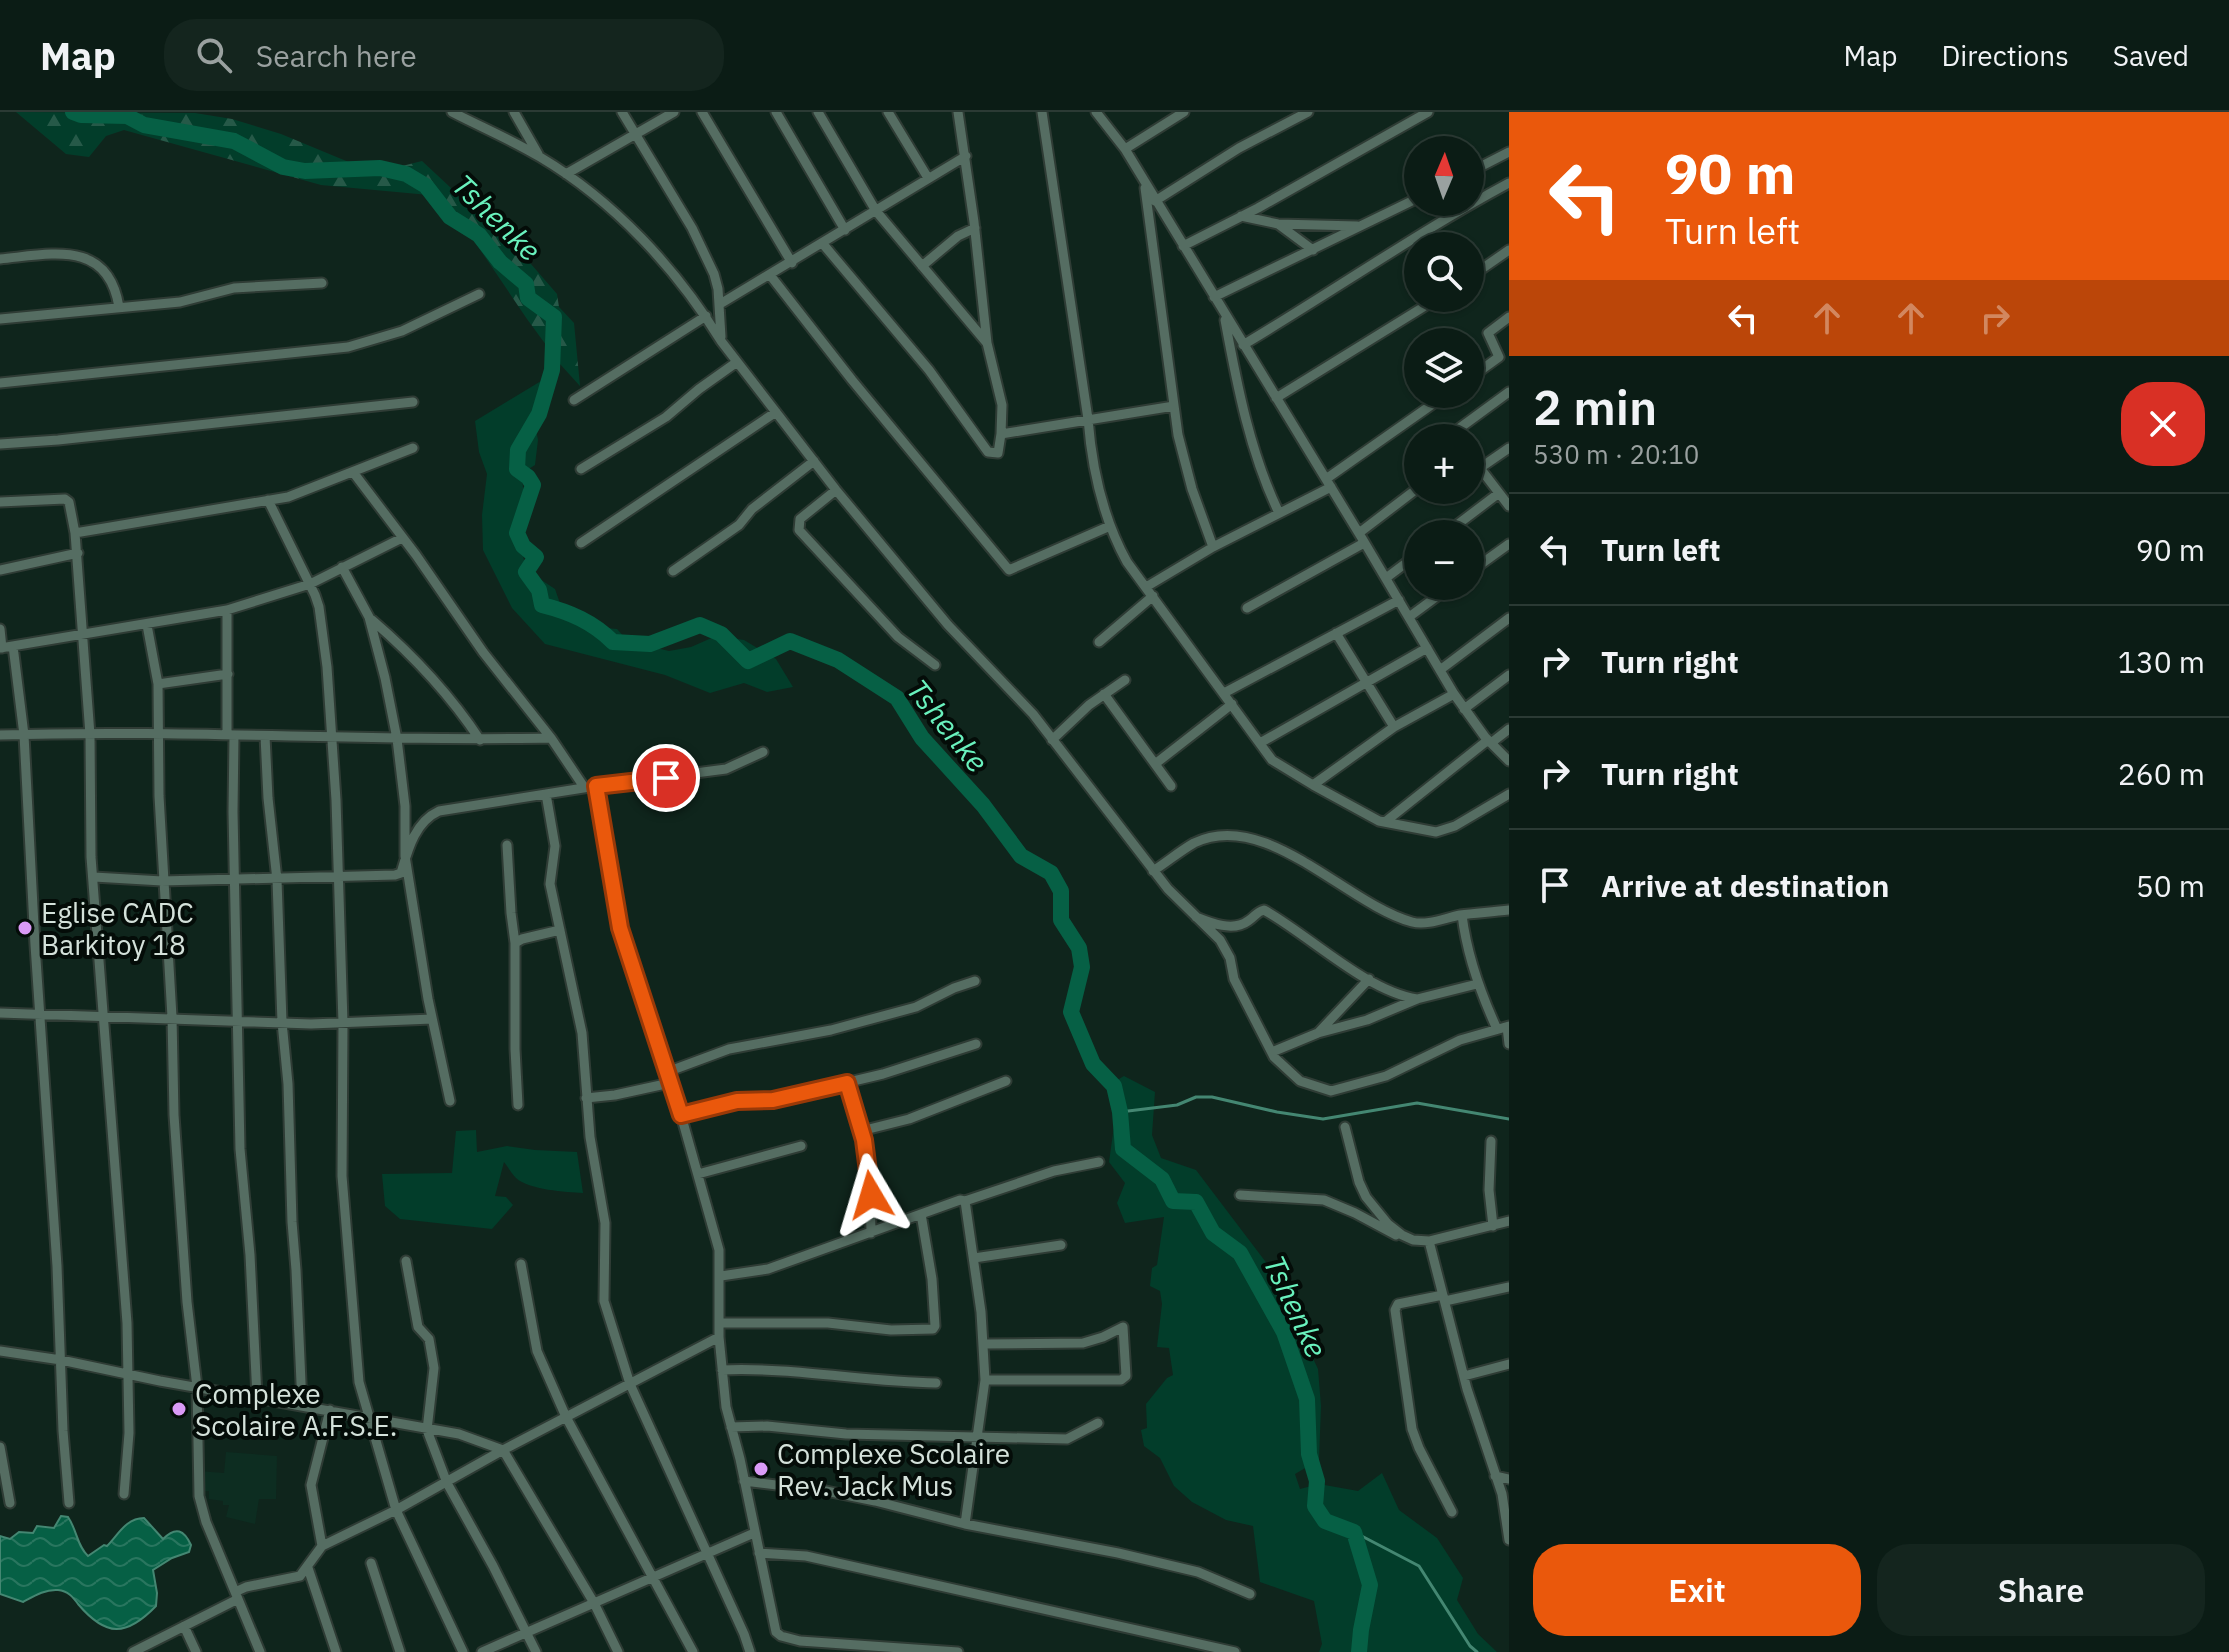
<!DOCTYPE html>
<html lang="en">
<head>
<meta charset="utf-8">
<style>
  body { margin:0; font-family:"IBM Plex Sans",sans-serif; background:#14251e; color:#f1f3f6; height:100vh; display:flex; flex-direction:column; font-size:30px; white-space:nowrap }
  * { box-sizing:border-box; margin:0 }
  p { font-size:26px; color:#9aa1a0 }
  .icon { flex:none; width:44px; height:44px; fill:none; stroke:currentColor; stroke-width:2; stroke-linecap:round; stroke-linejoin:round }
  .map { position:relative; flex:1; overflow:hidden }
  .details { display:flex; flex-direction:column; background:#0b1c15; width:720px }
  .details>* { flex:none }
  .hud { background:#ea580c; color:#fff; overflow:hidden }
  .needle { width:52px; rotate:2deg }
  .fabs { position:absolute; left:1404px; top:24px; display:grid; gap:16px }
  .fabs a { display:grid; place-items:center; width:80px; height:80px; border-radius:50%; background:#0b1c15; box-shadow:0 2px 6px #0004,0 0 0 2px #2b3a34; font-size:40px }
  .pin { position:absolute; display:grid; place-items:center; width:68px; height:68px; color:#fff; margin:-34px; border:4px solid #fff; border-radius:50%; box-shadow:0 2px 8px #0007 }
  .me { position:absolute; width:88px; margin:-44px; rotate:353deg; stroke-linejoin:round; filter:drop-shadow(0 0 6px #0008) }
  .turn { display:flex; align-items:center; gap:28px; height:168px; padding:0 24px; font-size:36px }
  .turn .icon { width:104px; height:104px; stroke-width:2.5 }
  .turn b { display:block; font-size:56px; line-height:68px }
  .lanes { display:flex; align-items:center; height:76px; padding:0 24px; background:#0003; justify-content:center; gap:40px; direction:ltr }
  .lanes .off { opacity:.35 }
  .round { display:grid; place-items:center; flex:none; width:84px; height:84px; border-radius:32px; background:#14251e }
  .headline { display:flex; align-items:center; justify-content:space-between; height:136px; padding:0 24px }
  h1 { font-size:48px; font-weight:600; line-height:60px }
  .primary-button { display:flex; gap:16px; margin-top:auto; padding:16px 24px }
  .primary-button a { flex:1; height:92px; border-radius:32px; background:#ea580c; color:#fff; font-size:32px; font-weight:600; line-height:92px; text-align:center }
  .primary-button a+a { background:#14251e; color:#f1f3f6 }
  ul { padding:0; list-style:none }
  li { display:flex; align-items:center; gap:24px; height:112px; padding:0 24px; border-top:2px solid #2b3a34 }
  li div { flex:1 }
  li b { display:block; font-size:30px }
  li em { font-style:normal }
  header { display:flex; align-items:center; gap:48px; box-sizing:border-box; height:112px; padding:0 40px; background:#0b1c15; border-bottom:2px solid #2b3a34 }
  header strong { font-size:38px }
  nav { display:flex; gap:44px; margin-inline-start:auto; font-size:28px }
  .search { width:560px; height:72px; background:#14251e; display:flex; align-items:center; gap:20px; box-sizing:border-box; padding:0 28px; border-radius:32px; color:#9aa1a0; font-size:30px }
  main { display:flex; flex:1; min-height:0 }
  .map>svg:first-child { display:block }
  .built { fill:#0d2d21 }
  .forest { fill:url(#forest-firs) }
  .garden { fill:#023d2a }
  .water { fill:url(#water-waves); stroke:#448772; stroke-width:2 }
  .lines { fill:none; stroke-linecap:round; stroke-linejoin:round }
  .stream { stroke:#448772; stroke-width:3 }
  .river { stroke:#066045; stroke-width:16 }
  .minor-casing { stroke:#2f3c35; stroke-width:13 }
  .minor { stroke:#556d62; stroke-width:9 }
  .route-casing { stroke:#983908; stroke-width:20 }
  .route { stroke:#ea580c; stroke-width:14 }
  .poi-dot { fill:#da9af6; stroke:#040c08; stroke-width:3 }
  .labels { text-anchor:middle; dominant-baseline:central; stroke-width:8; stroke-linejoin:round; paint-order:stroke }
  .poi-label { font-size:28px; fill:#d4e1da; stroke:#040c08; text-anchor:start }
  .water-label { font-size:30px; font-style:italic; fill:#69f1bd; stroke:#040c08 }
</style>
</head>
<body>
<header>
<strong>Map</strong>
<div class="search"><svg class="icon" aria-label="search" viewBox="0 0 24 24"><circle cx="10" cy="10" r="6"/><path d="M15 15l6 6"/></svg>Search here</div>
<nav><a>Map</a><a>Directions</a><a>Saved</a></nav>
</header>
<main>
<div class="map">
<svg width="1509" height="1540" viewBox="0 0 1509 1540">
  <defs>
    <pattern id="forest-firs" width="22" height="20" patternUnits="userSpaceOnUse" patternTransform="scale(2)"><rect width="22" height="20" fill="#023d2a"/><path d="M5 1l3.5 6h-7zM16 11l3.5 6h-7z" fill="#265948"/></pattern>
    <pattern id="water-waves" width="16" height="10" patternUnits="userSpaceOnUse" patternTransform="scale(2)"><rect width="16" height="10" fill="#066045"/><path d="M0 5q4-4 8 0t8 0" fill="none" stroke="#29765f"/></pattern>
  </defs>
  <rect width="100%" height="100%" fill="#0f251c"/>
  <!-- built -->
  <path class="built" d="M 226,1340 L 277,1344 L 276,1387 L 259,1387 L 255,1412 L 226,1405 L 229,1393 L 223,1393 L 223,1389 L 209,1387 L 209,1379 L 199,1379 L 198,1359 L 224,1361 Z"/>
  <!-- forest -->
  <path class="forest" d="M 16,0 L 195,1 L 232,7 L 281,22 L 351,51 L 398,55 L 422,49 L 524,144 L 557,182 L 559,195 L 574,211 L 580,274 L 560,252 L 527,207 L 456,102 L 429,83 L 321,73 L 124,18 L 106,24 L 89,45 L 66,42 Z"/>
  <!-- garden -->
  <path class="garden" d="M 546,266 L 551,279 L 533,301 L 538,328 L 535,353 L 521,362 L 526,393 L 516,410 L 524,448 L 537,465 L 555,477 L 562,497 L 595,515 L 617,517 L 628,529 L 669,539 L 691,535 L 716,524 L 744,528 L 776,547 L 793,575 L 767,580 L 744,571 L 710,581 L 665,563 L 545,532 L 512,496 L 483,438 L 482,403 L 487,362 L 479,340 L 475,309 Z
    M 1124,964 L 1155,980 L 1152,1023 L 1161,1046 L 1196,1058 L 1284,1174 L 1301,1221 L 1318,1257 L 1321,1294 L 1319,1348 L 1295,1362 L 1300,1377 L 1319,1372 L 1358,1379 L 1382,1361 L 1399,1398 L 1437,1426 L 1463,1466 L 1457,1488 L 1478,1522 L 1497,1540 L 1319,1540 L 1322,1532 L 1314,1489 L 1260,1470 L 1253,1414 L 1226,1408 L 1192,1390 L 1174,1374 L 1160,1346 L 1144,1334 L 1141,1318 L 1147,1316 L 1146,1292 L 1167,1266 L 1173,1263 L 1169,1236 L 1157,1235 L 1162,1192 L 1160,1179 L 1150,1174 L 1152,1156 L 1157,1153 L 1164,1105 L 1125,1111 L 1117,1091 L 1125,1071 L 1109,1050 L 1115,1007 L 1107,974 Z
    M 476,1018 L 477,1040 L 507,1034 L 535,1038 L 577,1040 L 583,1081 C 566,1080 529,1078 516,1066 C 512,1062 508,1055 504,1050 L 495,1084 L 506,1085 L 513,1093 L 492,1117 L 400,1107 L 385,1094 L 382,1062 L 452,1061 L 456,1019 Z"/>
  <!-- water -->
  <path class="water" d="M 61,1404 L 68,1405 C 77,1418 77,1434 88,1444 L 104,1433 L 107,1434 C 118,1423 126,1406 144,1406 L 163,1427 C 176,1414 184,1418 191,1433 L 189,1440 L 172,1446 L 153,1458 L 157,1481 L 156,1494 C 126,1525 106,1525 78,1492 C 73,1485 68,1479 58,1478 C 45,1477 34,1484 23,1490 L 0,1482 L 0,1424 L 10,1427 L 19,1420 L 33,1421 L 37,1414 L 54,1416 Z"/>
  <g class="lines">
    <!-- stream -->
    <path class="stream" d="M 1120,1000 L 1177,993 L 1196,985 L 1212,985 L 1277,1000 L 1323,1007 L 1417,991 L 1509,1007
      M 1354,1420 L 1419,1454 L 1470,1534 L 1477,1540"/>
    <!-- river -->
    <path class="river" d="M 73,0 L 81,3 L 127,4 L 144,13 L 234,29 L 283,55 L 305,59 L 380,56 L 406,62 L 426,74 L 450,105 L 479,123 L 500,150 L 526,172 L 528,186 L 554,205 L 552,258 L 539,302 L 518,338 L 517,357 L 528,365 L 533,373 L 517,421 L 523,434 L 536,445 L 526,460 L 539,478 L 542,493 C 570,500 593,510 613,530 L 650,532 L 700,513 L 721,522 L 748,549 L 790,529 L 838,548 L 897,586 L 922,626 L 983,693 L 1021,744 L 1051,761 L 1061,779 L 1061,808 L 1079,836 L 1082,855 L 1071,900 L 1093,952 L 1114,974 L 1120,1000 L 1123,1037 L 1162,1067 L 1173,1089 L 1196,1090 L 1213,1121 L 1240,1141 L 1284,1220 L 1307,1287 L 1309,1342 L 1317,1369 L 1315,1394 L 1325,1409 L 1354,1420 L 1370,1473 L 1361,1518 L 1359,1540"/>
    <defs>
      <path id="minor" d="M 452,0 C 481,15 512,28 540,45 C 614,89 676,156 721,229 L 836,378 L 948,513 L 1033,602 L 1168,777 L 1220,828 L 1230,846 L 1234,867 L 1274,945 L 1300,969 L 1331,979 L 1386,964 L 1460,928 L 1509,914
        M 514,0 L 538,42
        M 622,0 L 692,116 L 714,162 L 718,177 L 721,225
        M 702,0 L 792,151
        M 776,0 L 845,118
        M 818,0 L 876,99 L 987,231
        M 888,0 L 928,66
        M 1042,0 L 1088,307 C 1092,357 1102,405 1127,450 L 1272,648 L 1313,673 L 1379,709 L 1436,720 L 1455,714 L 1509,682
        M 1096,0 L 1125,37 L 1363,428 L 1454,582 L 1485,625 L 1509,649
        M 1125,37 L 1184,0
        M 1470,60 L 1509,40
        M 566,62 L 674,0
        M 1145,76 L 1178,323 L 1192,377 L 1213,435
        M 1155,89 L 1239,36 L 1308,0
        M 1241,104 L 1278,112 L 1357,114
        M 1278,112 L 1313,138
        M 823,132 L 929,258 L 988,340 L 998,341 L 1001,322 L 1002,293 L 987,231 L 974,110 L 958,0
        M 1183,134 L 1258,96 L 1428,0
        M 0,147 C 52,142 108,127 119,195
        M 922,154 L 958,124 L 975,116
        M 770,163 L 852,268 L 1009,458 L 1110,414
        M 1470,165 L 1509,138
        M 1214,185 L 1418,86
        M 720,192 L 966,44
        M 0,207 L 180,190 L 234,176 L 322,171
        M 1225,208 C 1237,273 1250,341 1279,401
        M 1243,233 C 1332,180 1418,120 1509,71
        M 1470,266 L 1499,245 L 1488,221 L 1509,205
        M 0,271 L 348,235 L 402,219 L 479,182
        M 1276,286 L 1438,186
        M 574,288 L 706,204
        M 1001,322 L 1174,294
        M 1459,326 L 1457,318 L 1509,280
        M 0,332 L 58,328 L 413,290
        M 1470,343 L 1509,394
        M 1480,356 L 1509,336
        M 581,357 L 666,305 L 699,277 L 737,250
        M 353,360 L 416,443 L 483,540 L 551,626 L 584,675
        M 1326,367 L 1447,282
        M 836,378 L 800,407 L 799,418 L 898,525 L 935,553
        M 268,388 L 315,483 L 319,495 L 327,555 L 336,688 L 343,911 L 342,1064 L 359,1270 L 396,1398 L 463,1540
        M 0,390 L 65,387 L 69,390 L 75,421 L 288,385 L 413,336
        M 75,421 L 90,623 L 91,745 L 127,1211 L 129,1321 L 124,1382
        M 1359,421 L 1418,376
        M 1445,422 L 1499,381
        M 581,431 L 776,300
        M 342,455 L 369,505 L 385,566 L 397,627 L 405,694 L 405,744 L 428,887 L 450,989
        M 0,458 L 78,441
        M 673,459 L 739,413 L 752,397 L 814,349
        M 1470,460 L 1509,432
        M 1386,466 L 1418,442
        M 1146,475 L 1213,435 L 1331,375
        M 1247,496 L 1364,431
        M 1409,505 L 1451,474
        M 372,508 C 414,544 449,581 480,628
        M 147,513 L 158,572 L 159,684 L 172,905 L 174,1003 L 187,1190 L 197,1275 L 199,1384 L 206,1410 L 238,1487
        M 0,517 L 2,536
        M 1336,521 L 1394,615
        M 1099,530 L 1153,484
        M 13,534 L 24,623 L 35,833 L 57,1154 L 63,1319 L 69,1391
        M 0,536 L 227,498 L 310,472 L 402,426
        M 1440,558 L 1509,506
        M 158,572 L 228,562
        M 1224,581 L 1399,488
        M 1104,582 L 1171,674
        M 1464,597 L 1509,563
        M 0,623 C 184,617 367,630 551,626
        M 227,623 L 227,498
        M 234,623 L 233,700 L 240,1037 L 250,1143 L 257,1285
        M 265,624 L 268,686 L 277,768 L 282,910 L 288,972 L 292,1110 L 296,1158 L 302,1293
        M 1052,628 L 1089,593 L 1125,568
        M 1260,631 L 1427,536
        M 1491,631 L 1509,617
        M 1155,652 L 1232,592
        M 1313,673 L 1394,615 L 1454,582
        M 596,674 L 620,816 L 681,1003 L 719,1138 L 719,1225 L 726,1295 L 740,1347 L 776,1520 L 781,1524 L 800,1529 L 958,1540
        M 546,682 L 555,734 L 550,772 L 582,921 L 590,1025 L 605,1111 L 604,1189 L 630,1272 L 744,1522 L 750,1540
        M 1385,710 L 1488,628
        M 507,733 L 511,801 L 515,831
        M 1153,759 C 1167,750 1180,739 1194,731 C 1266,696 1346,792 1412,810 C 1427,814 1445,806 1460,803 C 1476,801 1493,800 1509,798
        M 94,765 L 162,769 L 395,763 L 401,761 C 408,737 415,710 439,699 L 596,674 L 726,657 L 763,640
        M 1462,803 C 1467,844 1480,880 1497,917
        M 1196,805 C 1211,811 1233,820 1248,809 C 1255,805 1256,800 1264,798 C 1309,823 1366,879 1417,887
        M 0,901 L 311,912 L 432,907
        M 1507,915 L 1509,932
        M 1318,921 L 1369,867
        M 1272,940 L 1318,921 L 1367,908 L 1417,887 L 1477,872
        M 667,960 L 729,937 L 831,918 L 916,895 L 954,876 L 975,869
        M 847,971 C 862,1021 871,1068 871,1121
        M 586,986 L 615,983 L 670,971
        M 518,993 L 515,937 L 515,831 L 522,827 L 560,818
        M 681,1003 L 737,989 L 773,988 L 883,962 L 976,932
        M 1345,1015 L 1359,1070 L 1366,1085 L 1388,1112 L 1402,1123 L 1413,1128 L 1429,1129 L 1509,1109
        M 861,1019 L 909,1007 L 1006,969
        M 1491,1029 L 1489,1078 L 1493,1114
        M 698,1062 L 801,1034
        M 1240,1083 L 1324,1088 L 1355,1101 L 1396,1123
        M 1429,1129 L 1467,1277 L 1502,1382 L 1509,1428
        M 974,1146 L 1061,1133
        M 406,1149 L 418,1215 L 429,1227 L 434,1256 L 427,1318 L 447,1371 L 493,1454 L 536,1540
        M 521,1152 L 537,1239 L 566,1305 L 693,1540
        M 721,1164 L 768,1157 L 960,1088 L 965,1089 L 1054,1059 L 1099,1050
        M 1443,1183 L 1398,1192 L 1395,1198 L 1412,1317 L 1419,1336 L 1452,1400
        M 1445,1189 L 1509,1175
        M 720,1211 L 828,1211 L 891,1218 L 933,1217 L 935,1214 L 932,1167 L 921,1102
        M 983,1232 L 1083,1231 L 1103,1225 L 1123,1215 L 1126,1264 L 1121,1268 L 985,1268
        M 0,1239 L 61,1248 L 160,1269 L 459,1322 L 503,1338 L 594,1491 L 618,1540
        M 722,1258 C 794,1255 864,1270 936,1271
        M 1464,1264 L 1509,1252
        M 731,1315 L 767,1314 L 846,1322 L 1067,1327 L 1098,1311
        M 0,1335 L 10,1391
        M 1495,1364 L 1509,1367
        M 744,1369 L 826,1379 L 875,1389 L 965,1412 L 1118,1441 L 1198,1460 L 1250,1482
        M 965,1412 L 985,1268 L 981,1200 L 965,1089
        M 322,1434 L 311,1373 L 330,1298
        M 759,1441 L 806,1444 L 1235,1540
        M 371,1451 L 400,1540
        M 308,1456 L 336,1540
        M 235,1480 L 246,1475 L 300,1464 L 322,1434 L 396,1398 L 503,1338 L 719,1225
        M 184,1514 L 196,1540
        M 133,1540 L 238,1487 L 260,1540
        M 482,1540 L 754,1421"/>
    </defs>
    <!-- minor casing -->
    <use href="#minor" class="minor-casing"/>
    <!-- minor -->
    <use href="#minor" class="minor"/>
  </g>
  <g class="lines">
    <defs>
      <path id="route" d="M 666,666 L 596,674 L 620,816 L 681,1003 L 737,989 L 773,988 L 847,971 L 864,1028 L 871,1083"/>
    </defs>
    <!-- route casing -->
    <use href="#route" class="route-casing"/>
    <!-- route -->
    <use href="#route" class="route"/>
  </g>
  <!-- markers -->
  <g class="poi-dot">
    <circle cx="25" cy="816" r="8"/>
    <circle cx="179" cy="1297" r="8"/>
    <circle cx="761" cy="1357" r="8"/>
  </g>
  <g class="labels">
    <!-- poi labels -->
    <g class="poi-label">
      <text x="41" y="800">Eglise CADC<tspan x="41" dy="32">Barkitoy 18</tspan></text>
      <text x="195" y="1281">Complexe<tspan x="195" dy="32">Scolaire A.F.S.E.</tspan></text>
      <text x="777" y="1341">Complexe Scolaire<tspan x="777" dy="32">Rev. Jack Mus</tspan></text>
    </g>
    <!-- water labels -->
    <g class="water-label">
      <text transform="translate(497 105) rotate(44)">Tshenke</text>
      <text transform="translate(948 613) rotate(51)">Tshenke</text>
      <text transform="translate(1296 1194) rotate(65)">Tshenke</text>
    </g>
  </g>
</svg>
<div class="fabs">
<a><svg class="needle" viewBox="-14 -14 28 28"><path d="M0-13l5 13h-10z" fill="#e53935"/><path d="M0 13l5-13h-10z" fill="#9aa1a0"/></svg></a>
<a><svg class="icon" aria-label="search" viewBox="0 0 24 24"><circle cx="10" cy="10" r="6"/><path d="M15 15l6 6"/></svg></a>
<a><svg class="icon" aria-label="layers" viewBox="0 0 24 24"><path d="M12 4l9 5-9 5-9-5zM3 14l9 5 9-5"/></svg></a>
<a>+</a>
<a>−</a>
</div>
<div class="pin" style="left:666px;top:666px;background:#d93025"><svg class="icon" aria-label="arrive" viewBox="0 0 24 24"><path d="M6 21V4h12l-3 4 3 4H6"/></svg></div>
<svg class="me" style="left:871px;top:1083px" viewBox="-20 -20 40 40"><path d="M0-17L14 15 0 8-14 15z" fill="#ea580c" stroke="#fff" stroke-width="4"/></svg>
</div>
<section class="details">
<div class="hud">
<div class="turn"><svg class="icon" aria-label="left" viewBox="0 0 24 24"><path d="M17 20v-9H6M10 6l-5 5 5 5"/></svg><div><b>90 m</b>Turn left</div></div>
<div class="lanes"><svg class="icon" aria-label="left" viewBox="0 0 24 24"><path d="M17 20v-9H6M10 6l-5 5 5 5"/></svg><svg class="icon off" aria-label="ahead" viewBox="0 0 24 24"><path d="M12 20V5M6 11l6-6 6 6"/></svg><svg class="icon off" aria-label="ahead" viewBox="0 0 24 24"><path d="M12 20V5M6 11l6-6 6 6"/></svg><svg class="icon off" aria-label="right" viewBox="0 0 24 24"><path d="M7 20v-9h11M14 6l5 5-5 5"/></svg></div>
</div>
<div class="headline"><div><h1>2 min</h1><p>530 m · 20:10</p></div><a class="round" style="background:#d93025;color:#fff"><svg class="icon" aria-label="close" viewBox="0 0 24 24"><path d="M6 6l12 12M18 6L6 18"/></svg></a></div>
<ul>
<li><svg class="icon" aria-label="left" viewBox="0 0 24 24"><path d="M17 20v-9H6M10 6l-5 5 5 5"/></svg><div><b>Turn left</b></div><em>90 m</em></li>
<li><svg class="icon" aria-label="right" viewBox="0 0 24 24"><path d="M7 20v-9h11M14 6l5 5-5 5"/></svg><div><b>Turn right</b></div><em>130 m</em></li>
<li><svg class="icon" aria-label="right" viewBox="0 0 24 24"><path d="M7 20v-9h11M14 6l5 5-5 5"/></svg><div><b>Turn right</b></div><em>260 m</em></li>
<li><svg class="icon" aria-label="arrive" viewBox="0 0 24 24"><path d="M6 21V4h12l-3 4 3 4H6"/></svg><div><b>Arrive at destination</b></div><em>50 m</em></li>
</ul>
<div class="primary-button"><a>Exit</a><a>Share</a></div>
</section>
</main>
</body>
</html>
